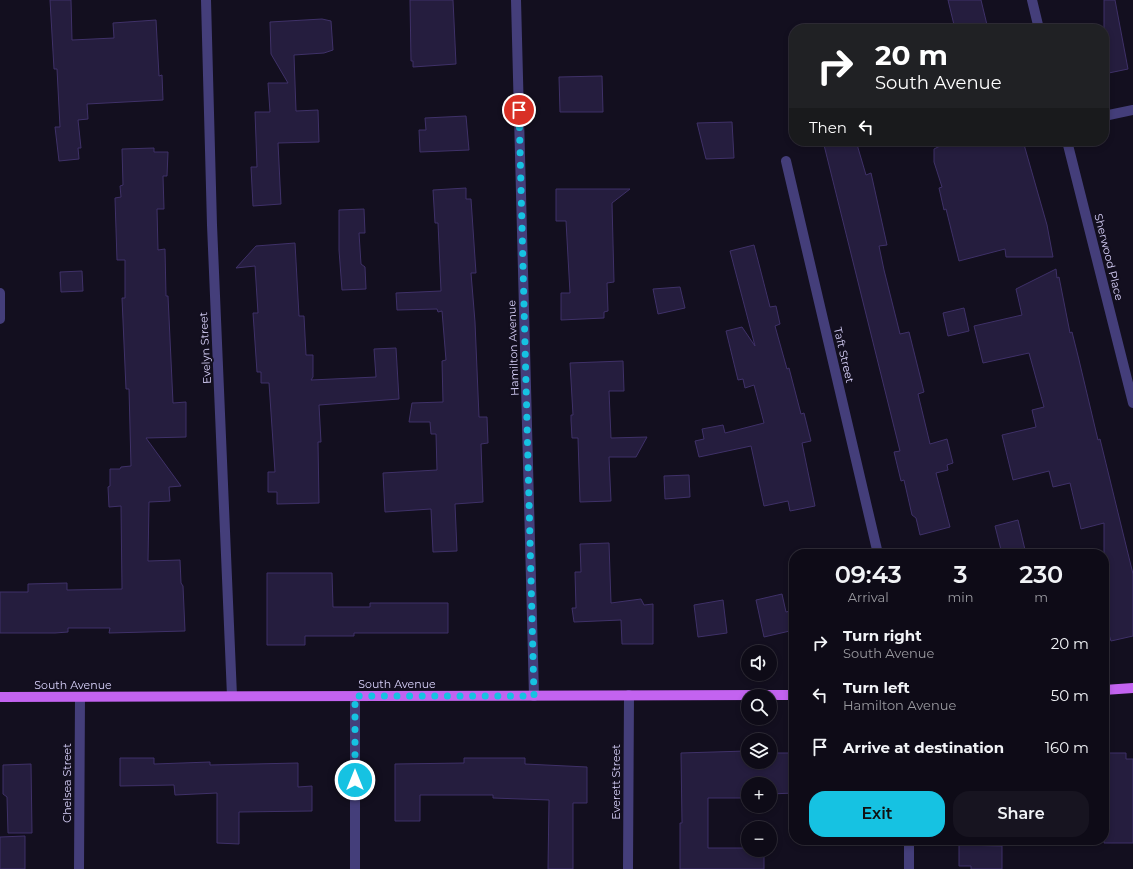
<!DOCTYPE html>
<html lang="en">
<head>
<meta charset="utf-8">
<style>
  body { margin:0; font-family:Montserrat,sans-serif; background:#171420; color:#f1f3f6; height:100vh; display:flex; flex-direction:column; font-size:15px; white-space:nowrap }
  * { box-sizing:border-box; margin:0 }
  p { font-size:13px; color:#9b9ba1 }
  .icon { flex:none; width:22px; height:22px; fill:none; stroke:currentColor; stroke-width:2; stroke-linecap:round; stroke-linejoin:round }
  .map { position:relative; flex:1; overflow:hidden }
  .side { position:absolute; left:789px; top:549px; width:320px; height:296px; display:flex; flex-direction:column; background:#0e0b17; border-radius:16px; box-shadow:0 2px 6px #0003,0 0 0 1px #2e2b36 }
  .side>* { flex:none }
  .banner { position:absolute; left:789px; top:24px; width:320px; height:122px; border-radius:16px; box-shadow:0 2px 6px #0003,0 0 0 1px #2e2b36; background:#202124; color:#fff; overflow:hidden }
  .buttons { position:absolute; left:741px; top:645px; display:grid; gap:8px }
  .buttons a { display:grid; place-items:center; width:36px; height:36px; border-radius:50%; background:#0e0b17; box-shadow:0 2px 6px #0003,0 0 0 1px #2e2b36; font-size:20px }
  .pin { position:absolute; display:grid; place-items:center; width:34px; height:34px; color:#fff; margin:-17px; border:2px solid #fff; border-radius:50%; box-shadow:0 1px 4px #0007 }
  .me { position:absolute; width:44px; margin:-22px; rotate:0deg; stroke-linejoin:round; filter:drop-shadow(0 0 3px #0008) }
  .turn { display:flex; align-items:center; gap:14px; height:84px; padding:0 20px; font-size:18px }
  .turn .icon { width:52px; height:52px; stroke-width:2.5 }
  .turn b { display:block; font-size:28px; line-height:34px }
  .then { display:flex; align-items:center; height:38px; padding:0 20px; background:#0003; gap:8px; font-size:15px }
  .eta { display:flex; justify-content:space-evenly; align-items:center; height:68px; text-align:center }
  .eta b { font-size:24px; font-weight:600; line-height:28px }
  .action { display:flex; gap:8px; margin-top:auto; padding:8px 20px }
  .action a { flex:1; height:46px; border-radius:16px; background:#16c2e2; color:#111; font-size:16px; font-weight:600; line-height:46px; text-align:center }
  .action a+a { background:#171420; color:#f1f3f6 }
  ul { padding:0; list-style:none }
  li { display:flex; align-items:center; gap:12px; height:52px; padding:0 20px }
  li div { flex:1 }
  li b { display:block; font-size:15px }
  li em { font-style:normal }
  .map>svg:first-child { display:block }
  .building { fill:#251d3e; stroke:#3f3168 }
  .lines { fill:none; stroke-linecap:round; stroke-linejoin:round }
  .minor { stroke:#443e7a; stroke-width:10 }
  .major { stroke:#c363f0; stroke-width:10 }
  .route { stroke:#16c2e2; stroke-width:7; stroke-dasharray:0 12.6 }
  .labels { text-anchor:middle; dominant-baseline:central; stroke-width:4; stroke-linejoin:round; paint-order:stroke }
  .street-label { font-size:11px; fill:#d9d2fb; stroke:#130f1f }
</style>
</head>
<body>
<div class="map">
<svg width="1133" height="869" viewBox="0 0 1133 869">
  <rect width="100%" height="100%" fill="#130f1f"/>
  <!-- building -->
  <path class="building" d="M 50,0 L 71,0 L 72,40 L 114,38 L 113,23 L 156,20 L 159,76 L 162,75 L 163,100 L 87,104 L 88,119 L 78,120 L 81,148 L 78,148 L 79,159 L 59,161 L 55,127 L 60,127 L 57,69 L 54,69 Z
    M 410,0 L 453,0 L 456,64 L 413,67 L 413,61 L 411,61 Z
    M 948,0 L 981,0 L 988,29 L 955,29 Z
    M 1104,0 L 1115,0 L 1128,69 L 1104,74 Z
    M 322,19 L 331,21 L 333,50 L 324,53 L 294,55 L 296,111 L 318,110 L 319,142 L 278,143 L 281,204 L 253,206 L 251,167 L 257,167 L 255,112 L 270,112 L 268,83 L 288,83 L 271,54 L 270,22 Z
    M 602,76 L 603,112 L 560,112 L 559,77 Z
    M 466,116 L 469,150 L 420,152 L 419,130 L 426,130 L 425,118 Z
    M 732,122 L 734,158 L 706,159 L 697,123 Z
    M 823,141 L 856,141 L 866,175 L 871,173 L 887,245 L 879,246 L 884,270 L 900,334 L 909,332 L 924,392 L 918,394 L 930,444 L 947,439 L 953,463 L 947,465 L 948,470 L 936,473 L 950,527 L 920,535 L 916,518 L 912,515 L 904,480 L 901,481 L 894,452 L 900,451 Z
    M 950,141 L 1023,141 L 1047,225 L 1053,257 L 1006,257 L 1005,249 L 959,261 L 946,209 L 944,210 L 939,188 L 942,187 L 934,162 L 934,149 Z
    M 154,148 L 154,152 L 168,152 L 167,176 L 163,176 L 164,209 L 157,209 L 158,250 L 165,249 L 166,296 L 168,296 L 173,403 L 186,402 L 186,437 L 146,438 L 181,486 L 169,487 L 170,501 L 149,502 L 148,561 L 180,560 L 181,583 L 183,586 L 185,631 L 109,633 L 110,628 L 68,628 L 68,632 L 55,633 L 0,633 L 0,592 L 28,592 L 28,584 L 67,583 L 67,590 L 122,589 L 121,506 L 109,507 L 108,487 L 110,486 L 110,469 L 120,469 L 121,467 L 131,466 L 129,389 L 126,389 L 122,298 L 125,298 L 125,260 L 117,260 L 115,198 L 121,197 L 120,186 L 123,185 L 122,149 Z
    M 466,188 L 466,199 L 471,199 L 476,273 L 471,273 L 475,322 L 479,417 L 487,417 L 488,443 L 481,444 L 483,502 L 455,504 L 457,551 L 433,552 L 431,509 L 385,512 L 383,473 L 437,470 L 436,434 L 431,434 L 430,422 L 409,422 L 412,403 L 443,402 L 442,361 L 446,360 L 442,311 L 438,312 L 437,309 L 397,310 L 396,293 L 441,291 L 438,223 L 435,223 L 433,190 Z
    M 556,189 L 630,189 L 612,203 L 614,282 L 607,283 L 608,311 L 604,312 L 604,318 L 561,320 L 561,293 L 570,293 L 566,221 L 556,221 Z
    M 364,209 L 365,233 L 359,233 L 361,264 L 365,267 L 366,289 L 342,290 L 339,250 L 339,210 Z
    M 295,243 L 299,316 L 304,316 L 306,355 L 313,355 L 313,377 L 311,380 L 376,377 L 374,349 L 396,348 L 399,399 L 319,405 L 321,442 L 318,442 L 319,503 L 277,504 L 277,492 L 268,492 L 268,472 L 275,472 L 269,383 L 261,383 L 261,372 L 257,372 L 253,313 L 258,313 L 255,266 L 236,268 L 256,246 Z
    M 754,245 L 770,307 L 776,306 L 780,324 L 775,326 L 787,369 L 789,368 L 801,414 L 804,413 L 811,441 L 802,443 L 815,506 L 790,511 L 788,501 L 764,506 L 751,446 L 699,457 L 695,441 L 704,439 L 702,429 L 723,425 L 725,433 L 764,423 L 754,385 L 745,388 L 743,379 L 738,380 L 726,331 L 742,327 L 755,346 L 730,251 Z
    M 1056,269 L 1057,278 L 1059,277 L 1070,333 L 1072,332 L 1079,360 L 1098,440 L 1100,439 L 1133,574 L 1133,636 L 1111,641 L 1107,628 L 1104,629 L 1104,523 L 1081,529 L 1070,483 L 1053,487 L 1049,471 L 1013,480 L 1002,435 L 1036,427 L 1032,410 L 1044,407 L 1029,353 L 983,363 L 974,326 L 1022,315 L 1016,289 Z
    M 82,271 L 83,291 L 61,292 L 60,272 Z
    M 680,287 L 685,308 L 658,314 L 653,289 Z
    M 964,308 L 969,331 L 948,336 L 943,313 Z
    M 623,361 L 624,391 L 609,391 L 611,438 L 647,437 L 636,457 L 609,457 L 611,501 L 580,502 L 578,438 L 572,438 L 571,420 L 571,415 L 573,415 L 570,363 Z
    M 689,475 L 690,497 L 665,499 L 664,476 Z
    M 1018,520 L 1026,554 L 1002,554 L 995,526 Z
    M 609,543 L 611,603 L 641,599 L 644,605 L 653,604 L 653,644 L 622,644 L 621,620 L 574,622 L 572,608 L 576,608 L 575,572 L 581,572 L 580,544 Z
    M 267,573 L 332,573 L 333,607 L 370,607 L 370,603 L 448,603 L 448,633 L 354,633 L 354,636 L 305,636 L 305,645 L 267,645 Z
    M 782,594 L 786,612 L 794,610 L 794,630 L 764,637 L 756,600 Z
    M 723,600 L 727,633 L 698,637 L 694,605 Z
    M 746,751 L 746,753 L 748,753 L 748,762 L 770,762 L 770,753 L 794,753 L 794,793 L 770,794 L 770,784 L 748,784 L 748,798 L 708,798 L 708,848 L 748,848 L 748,850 L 764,850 L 764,869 L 680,869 L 680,823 L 682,823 L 681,753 Z
    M 1104,753 L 1126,753 L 1126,759 L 1133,759 L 1133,843 L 1104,843 Z
    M 120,758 L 154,758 L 154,764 L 210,762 L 210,765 L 298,763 L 298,787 L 312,786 L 312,811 L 239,812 L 239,844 L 217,843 L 217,793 L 175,795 L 174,785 L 120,786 Z
    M 464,758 L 525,758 L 525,764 L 587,767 L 587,803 L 573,803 L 573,869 L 548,869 L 549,800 L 493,798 L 493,795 L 420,795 L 420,821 L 395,821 L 395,764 L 464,763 Z
    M 31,764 L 32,833 L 8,833 L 7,797 L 3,794 L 3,765 Z
    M 25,836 L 25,869 L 0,869 L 0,837 Z
    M 959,845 L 1002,846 L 1002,869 L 971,869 L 971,866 L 959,866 Z"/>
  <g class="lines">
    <!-- minor -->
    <path class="minor" d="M 206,0 L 212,225 L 232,696
      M 516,0 L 534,696
      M 1032,0 L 1039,29
      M 1104,116 L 1133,110
      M 1067,141 L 1133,403
      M 786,161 L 878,554
      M 0,293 L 0,319
      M 909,840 L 909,869
      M 79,869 L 80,697
      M 355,869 L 355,696
      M 628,869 L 629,695"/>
    <!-- major -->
    <path class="major" d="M 1104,690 L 1133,688
      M 0,697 L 794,695"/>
  </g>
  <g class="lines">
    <!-- route -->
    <path class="route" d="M 355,780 L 355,696 L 534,696 L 519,110"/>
  </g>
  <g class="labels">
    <!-- street labels -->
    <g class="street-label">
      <text transform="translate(1109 257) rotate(76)">Sherwood Place</text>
      <text transform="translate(205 348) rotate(-93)">Evelyn Street</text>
      <text transform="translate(513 348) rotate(-92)">Hamilton Avenue</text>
      <text transform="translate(844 355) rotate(77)">Taft Street</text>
      <text x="397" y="684">South Avenue</text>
      <text x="73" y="685">South Avenue</text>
      <text transform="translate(616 782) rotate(-90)">Everett Street</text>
      <text transform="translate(67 783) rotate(-90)">Chelsea Street</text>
    </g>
  </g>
</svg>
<div class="buttons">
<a><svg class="icon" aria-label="sound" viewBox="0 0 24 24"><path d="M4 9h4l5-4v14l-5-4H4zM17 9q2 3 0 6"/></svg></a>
<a><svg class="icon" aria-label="search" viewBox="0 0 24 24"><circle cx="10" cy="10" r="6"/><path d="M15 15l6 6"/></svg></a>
<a><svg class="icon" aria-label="layers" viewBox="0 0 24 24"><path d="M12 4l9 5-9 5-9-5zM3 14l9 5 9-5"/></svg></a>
<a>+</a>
<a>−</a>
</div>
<div class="pin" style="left:519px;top:110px;background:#d93025"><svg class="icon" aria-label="arrive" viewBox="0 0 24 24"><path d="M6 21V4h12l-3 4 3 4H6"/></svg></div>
<svg class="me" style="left:355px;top:780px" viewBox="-20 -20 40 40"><circle r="17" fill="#16c2e2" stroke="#fff" stroke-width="3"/><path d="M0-11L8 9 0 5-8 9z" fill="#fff"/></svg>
<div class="banner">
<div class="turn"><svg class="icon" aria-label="right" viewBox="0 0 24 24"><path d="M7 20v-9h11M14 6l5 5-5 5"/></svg><div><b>20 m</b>South Avenue</div></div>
<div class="then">Then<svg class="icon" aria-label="left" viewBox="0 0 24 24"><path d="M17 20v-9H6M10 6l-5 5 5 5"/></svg></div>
</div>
<section class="side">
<div class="eta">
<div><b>09:43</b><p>Arrival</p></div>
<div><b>3</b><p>min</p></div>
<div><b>230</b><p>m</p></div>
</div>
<ul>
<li><svg class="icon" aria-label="right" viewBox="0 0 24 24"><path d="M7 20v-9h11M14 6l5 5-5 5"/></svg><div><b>Turn right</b><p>South Avenue</p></div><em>20 m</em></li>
<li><svg class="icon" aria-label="left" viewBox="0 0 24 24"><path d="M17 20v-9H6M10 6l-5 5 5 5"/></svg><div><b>Turn left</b><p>Hamilton Avenue</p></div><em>50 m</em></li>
<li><svg class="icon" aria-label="arrive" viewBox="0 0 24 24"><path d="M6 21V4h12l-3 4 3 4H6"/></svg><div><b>Arrive at destination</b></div><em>160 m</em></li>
</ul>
<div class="action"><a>Exit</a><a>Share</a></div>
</section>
</div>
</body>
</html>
